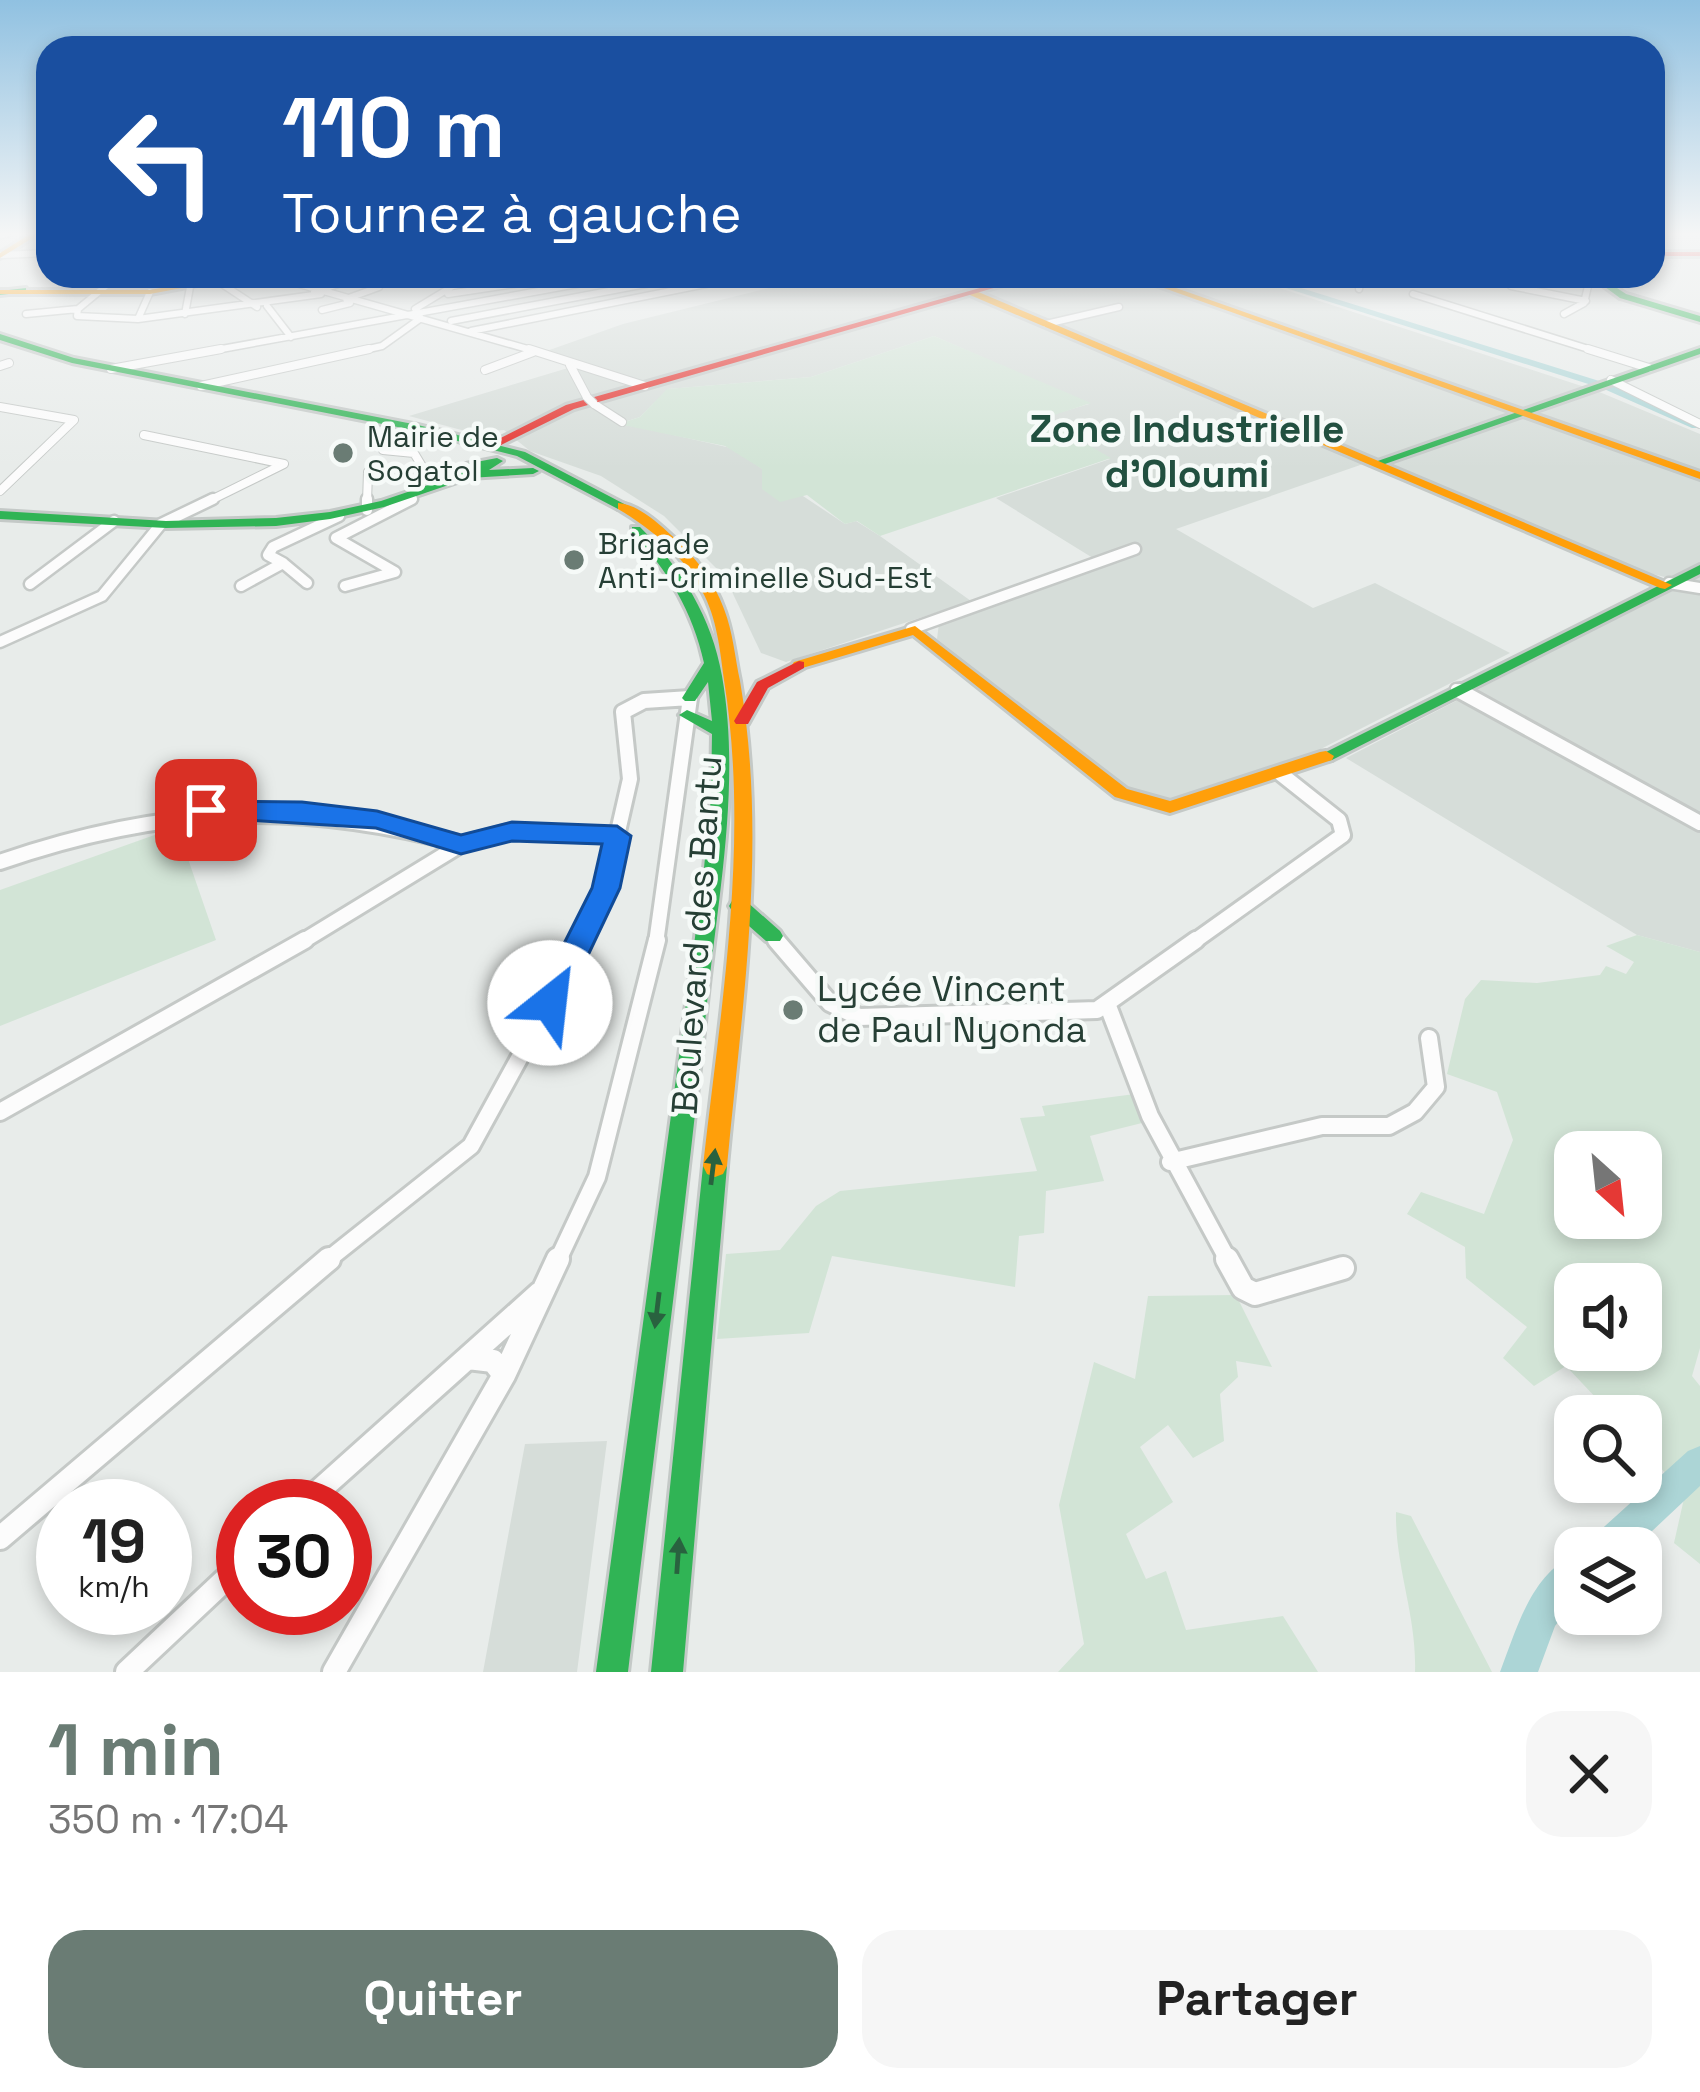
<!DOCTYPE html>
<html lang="fr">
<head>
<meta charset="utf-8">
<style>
  body { margin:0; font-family:"Space Grotesk",sans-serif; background:#f6f6f6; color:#222; height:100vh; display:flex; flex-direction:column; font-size:45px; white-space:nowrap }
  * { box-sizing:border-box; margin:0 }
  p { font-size:39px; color:#767676 }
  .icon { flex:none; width:66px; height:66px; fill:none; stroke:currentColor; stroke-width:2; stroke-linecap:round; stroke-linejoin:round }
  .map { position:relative; height:1672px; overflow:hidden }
  .side { display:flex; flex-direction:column; background:#fff; flex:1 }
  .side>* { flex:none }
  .banner { position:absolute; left:36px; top:36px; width:1629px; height:252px; border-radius:36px; box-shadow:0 6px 18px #0003; background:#1a4fa0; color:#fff; overflow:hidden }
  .needle { width:78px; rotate:153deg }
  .tools { position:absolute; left:1554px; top:1131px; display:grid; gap:24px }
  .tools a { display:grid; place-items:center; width:108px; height:108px; border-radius:24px; background:#fff; box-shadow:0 6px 18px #0003; font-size:60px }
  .speed { position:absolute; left:36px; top:1479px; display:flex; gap:24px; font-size:60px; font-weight:700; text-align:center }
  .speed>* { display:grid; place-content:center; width:156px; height:156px; border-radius:50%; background:#fff; box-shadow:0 6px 18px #0003; line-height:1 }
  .speed small { font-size:30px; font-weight:400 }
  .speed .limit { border:18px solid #d22; background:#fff; color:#111 }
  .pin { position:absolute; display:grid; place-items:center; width:102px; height:102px; color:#fff; margin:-51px; border-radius:24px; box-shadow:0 6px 18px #0006 }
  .me { position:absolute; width:132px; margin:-66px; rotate:29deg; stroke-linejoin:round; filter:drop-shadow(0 0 9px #0008) }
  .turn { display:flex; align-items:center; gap:42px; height:252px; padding:0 48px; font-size:54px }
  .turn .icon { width:156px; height:156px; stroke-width:2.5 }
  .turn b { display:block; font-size:84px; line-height:102px }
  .round { display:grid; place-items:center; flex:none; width:126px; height:126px; border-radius:36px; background:#f6f6f6 }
  .summary { display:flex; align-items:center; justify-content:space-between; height:204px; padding:0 48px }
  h1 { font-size:72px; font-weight:600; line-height:90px; color:#6a7c74 }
  .primary-button { display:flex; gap:24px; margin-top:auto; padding:24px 48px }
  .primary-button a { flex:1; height:138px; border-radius:36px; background:#6a7c74; color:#fff; font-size:48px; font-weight:600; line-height:138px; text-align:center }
  .primary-button a+a { background:#f6f6f6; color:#222 }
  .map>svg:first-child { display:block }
  .built { fill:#d6ddd9 }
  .green { fill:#d2e4d6; fill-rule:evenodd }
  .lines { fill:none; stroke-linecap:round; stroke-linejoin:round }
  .river { fill:#acd5d6; fill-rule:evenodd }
  .street-far5-casing { stroke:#c5c9c7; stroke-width:9 }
  .street-far4-casing { stroke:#c5c9c7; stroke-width:10 }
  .street-far3-casing { stroke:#c5c9c7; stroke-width:15 }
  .street-far2-casing { stroke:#c5c9c7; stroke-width:20 }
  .street-far1-casing { stroke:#c5c9c7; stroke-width:22 }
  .street-casing { stroke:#c5c9c7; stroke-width:28 }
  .fast-casing { stroke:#c4c9c7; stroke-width:6 }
  .slow-casing { stroke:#c4c9c7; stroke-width:6 }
  .jam-casing { stroke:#c4c9c7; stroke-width:6 }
  .street-far5 { stroke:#fcfcfc; stroke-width:6 }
  .street-far4 { stroke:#fcfcfc; stroke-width:8 }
  .street-far3 { stroke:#fcfcfc; stroke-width:10 }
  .street-far2 { stroke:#fcfcfc; stroke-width:14 }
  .street-far1 { stroke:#fcfcfc; stroke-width:16 }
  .street { stroke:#fcfcfc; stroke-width:22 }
  .fast { fill:#30b455; fill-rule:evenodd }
  .slow { fill:#ff9f0a; fill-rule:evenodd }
  .jam { fill:#e5322d; fill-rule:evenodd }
  .street-bridge-casing { stroke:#c5c9c7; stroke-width:10; stroke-linecap:butt }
  .street-bridge { stroke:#fcfcfc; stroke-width:8 }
  .oneway { fill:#29623f }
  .route { fill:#1a73e8; stroke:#114b97; stroke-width:3 }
  .poi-dot { fill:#6a7c74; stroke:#f6faf8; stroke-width:4.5 }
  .labels { text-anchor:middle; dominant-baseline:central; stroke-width:9; stroke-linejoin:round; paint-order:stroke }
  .far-poi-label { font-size:30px; fill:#263f35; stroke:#f6faf8; text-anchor:start }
  .street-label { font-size:36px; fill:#263f35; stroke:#f6faf8 }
  .poi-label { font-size:36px; fill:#263f35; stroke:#f6faf8; text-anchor:start }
  .far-district-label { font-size:39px; font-weight:bold; fill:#225040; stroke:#f6faf8 }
</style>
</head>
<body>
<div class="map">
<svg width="1700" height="1672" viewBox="0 0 1700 1672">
  <rect width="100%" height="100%" fill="#e8ecea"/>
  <!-- built -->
  <path class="built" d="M 818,276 L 1242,276 L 1597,391 L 1700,434 L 1700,586 L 1649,573 L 1397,469 L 1366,463 L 1176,529 L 1313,608 L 1375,583 L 1510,653 L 1301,759 L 1173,799 L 1138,795 L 937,639 L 939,623 L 1101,563 L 996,498 L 1110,459 L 1041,418 L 1089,404 L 934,336 L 811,377 L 668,389 L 640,417 L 621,423 L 731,448 L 845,524 L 856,521 L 880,536 L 971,601 L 786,662 L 761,653 L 725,577 L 664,516 L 601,476 L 530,451 L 504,430 L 469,432 L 409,416 L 578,365 L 541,353 L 623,324 Z
    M 1674,588 L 1700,590 L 1700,952 L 1637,935 L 1346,758 Z
    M 607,1441 L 577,1672 L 483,1672 L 525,1444 Z"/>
  <!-- green -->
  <path class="green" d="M 934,336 L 1091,403 L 1042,419 L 1111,458 L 880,536 L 857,521 L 845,524 L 807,495 L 780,502 L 762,489 L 762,469 L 725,446 L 618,424 L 640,417 L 667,389 L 811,377 Z
    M 177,827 L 216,940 L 0,1026 L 0,890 Z
    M 1637,935 L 1700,952 L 1700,1348 L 1692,1376 L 1700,1386 L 1700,1564 L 1674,1543 L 1685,1494 L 1641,1447 L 1641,1416 L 1613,1416 L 1566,1366 L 1534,1386 L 1503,1358 L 1527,1327 L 1466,1278 L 1465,1247 L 1407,1214 L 1421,1192 L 1484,1214 L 1513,1140 L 1497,1092 L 1447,1074 L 1465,999 L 1481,980 L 1537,983 L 1600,975 L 1606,966 L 1626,974 L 1634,962 L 1606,946 ZM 1641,1152 L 1641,1218 L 1575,1218 L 1575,1152 ZM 1641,1284 L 1641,1350 L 1575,1350 L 1575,1284 Z
    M 1135,1094 L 1146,1122 L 1090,1136 L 1104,1181 L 1046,1191 L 1044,1233 L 1019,1236 L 1015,1287 L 832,1256 L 809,1333 L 717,1339 L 726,1254 L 780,1250 L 816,1206 L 840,1191 L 1037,1171 L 1020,1118 L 1045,1116 L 1042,1106 Z
    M 1236,1295 L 1272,1367 L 1236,1361 L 1238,1377 L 1220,1394 L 1224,1441 L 1193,1458 L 1168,1425 L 1140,1447 L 1173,1502 L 1126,1534 L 1146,1579 L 1166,1571 L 1186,1630 L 1283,1616 L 1318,1672 L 1058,1672 L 1084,1644 L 1059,1505 L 1094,1362 L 1135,1379 L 1148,1296 Z
    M 1396,1512 L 1411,1516 L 1492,1672 L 1415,1672 C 1417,1616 1395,1567 1396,1512 Z"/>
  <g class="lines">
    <!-- river -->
    <path class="river" d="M 1248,276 L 1263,276 L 1612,385 L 1700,422 L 1700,428 L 1692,428 L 1604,389 Z
      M 1700,1446 L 1700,1486 L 1634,1548 L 1590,1548 L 1595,1535 L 1688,1451 Z
      M 1575,1555 L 1575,1602 L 1555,1626 L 1538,1672 L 1500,1672 C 1516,1631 1531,1573 1575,1555 Z"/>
    <defs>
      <path id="street-far5" d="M 0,235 L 7,234
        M 1,255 L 48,253
        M 118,276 L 78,309 L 77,316 L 138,319 L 321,294
        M 271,276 L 538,352
        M 531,279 L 561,276
        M 219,282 L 257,307
        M 1511,286 L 1586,301
        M 1359,289 L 1361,276
        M 314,292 L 363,276
        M 448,294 L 534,281
        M 1413,294 L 1598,352
        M 346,299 L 379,287
        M 267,306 L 291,337
        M 415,309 L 453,286 L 500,276
        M 322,310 L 350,303
        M 26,314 L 78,309
        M 185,314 L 190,287
        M 1564,314 L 1584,303 L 1589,282 L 1597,281
        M 138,319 L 150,292
        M 451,321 L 688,276
        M 1046,324 L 1119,307
        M 471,331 L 746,276
        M 205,352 L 621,276
        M 355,352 L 382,346 L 421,318"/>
      <path id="street-far4" d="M 529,349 L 645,386
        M 1588,349 L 1649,368
        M 570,365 L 587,397
        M 0,366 L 9,363
        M 111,369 L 221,349
        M 485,370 L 533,352
        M 1611,380 L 1700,424
        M 201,386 L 369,349
        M 594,404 L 622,422
        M 0,407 L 74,420 L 0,491
        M 144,435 L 284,464 L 207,502
        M 383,450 L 414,453 L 423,468 L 447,482
        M 367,502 L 368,472
        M 407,502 L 412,499"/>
      <path id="street-far3" d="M 367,510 L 367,499
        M 283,563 L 307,583
        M 1669,583 L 1700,588
        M 30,584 L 114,521
        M 241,586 L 283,563 L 268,555 L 273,547 L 339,516
        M 345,586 L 395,572 L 336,538 L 412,499
        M 911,629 L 1135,549
        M 0,642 L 102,596 L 161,524 L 213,499
        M 1456,689 L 1466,694"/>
      <path id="street-far2" d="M 1460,691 L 1700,823
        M 0,862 C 162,806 296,800 462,844
        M 773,936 L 779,943
        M 300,943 L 462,844 L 512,831 L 617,836 L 630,779 L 623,712 L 644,701 L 690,698 L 656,943
        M 582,943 L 606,888 L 617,836
        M 1192,943 L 1343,835 L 1339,820 L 1281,774"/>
      <path id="street-far1" d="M 776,940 L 830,1003 L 859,1017 L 1097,1010 L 1196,940
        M 1108,1006 L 1150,1116 L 1229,1262
        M 0,1112 L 305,940
        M 1170,1162 L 1322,1126 L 1389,1126 L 1415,1112 L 1436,1087 L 1429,1038
        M 325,1262 L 471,1146 L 584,940
        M 557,1262 L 597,1177 L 657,940"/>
      <path id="street" d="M 1227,1259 L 1243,1288 L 1255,1294 L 1343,1268
        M 468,1358 L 493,1361 L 504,1375
        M 302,1506 L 540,1293
        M 0,1538 L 329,1259
        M 127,1672 L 243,1563
        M 334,1672 L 504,1375 L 558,1259"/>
      <path id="fast" d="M 1590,276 L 1599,276 L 1626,294 L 1700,316 L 1700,322 L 1620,298 Z
        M 26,288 L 26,292 L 0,295 L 0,291 Z
        M 0,334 L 74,358 L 418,425 L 525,452 L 628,506 L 618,509 L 517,456 L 418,431 L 72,363 L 0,340 Z
        M 1700,348 L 1700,354 L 1382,465 L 1372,463 Z
        M 497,458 L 503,461 L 489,470 L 533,468 L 539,471 L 533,474 L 469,478 L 384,507 L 330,519 L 276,526 L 166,528 L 0,519 L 0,511 L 166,521 L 276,518 L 330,512 L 381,501 L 449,478 L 466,464 Z
        M 632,527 L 640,527 C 682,569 712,618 722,676 C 741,784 718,895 707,1003 C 684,1226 654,1449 628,1672 L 596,1672 L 703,878 L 711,798 L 712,734 L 679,715 L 687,710 L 712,721 L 708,682 L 695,701 L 685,701 L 682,698 L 704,663 C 693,612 668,570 632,533 Z
        M 1700,565 L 1700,574 L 1332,760 L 1326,761 L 1318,756 Z
        M 739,899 L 746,901 L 780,931 L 783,936 L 780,941 L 766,941 L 732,911 L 729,906 L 732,901 Z
        M 715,1155 L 723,1158 L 727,1166 L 683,1672 L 651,1672 L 703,1166 L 707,1158 Z"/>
      <path id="slow" d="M 30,234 L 39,234 L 0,258 L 0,253 Z
        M 227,276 L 245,276 L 150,294 L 0,294 L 0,290 L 150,290 Z
        M 1130,276 L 1142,276 L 1700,472 L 1700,479 Z
        M 970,291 L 976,291 L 1672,585 L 1665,589 L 1660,588 L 970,295 Z
        M 618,503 C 637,504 657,522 671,535 C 694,555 714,581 724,609 C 733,632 735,658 740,681 C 768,842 742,1005 727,1166 L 723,1174 L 715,1177 L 707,1174 L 703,1166 C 721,1005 750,842 724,680 C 720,650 717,618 702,591 C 683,555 652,529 618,509 Z
        M 915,626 L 1127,789 L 1170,801 L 1320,752 L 1326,751 L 1334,756 L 1332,760 L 1170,813 L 1115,797 L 913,635 L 799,669 L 792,665 L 794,662 Z"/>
      <path id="jam" d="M 1653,252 L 1700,252 L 1700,256 L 1653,256 Z
        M 1022,276 L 1035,276 L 574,409 L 495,448 L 485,446 L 566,405 Z
        M 799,661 L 804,662 L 804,668 L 768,688 L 748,724 L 736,724 L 734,721 L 757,682 Z"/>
    </defs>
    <!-- street-far5 casing -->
    <use href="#street-far5" class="street-far5-casing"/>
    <!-- street-far4 casing -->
    <use href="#street-far4" class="street-far4-casing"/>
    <!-- street-far3 casing -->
    <use href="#street-far3" class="street-far3-casing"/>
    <!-- street-far2 casing -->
    <use href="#street-far2" class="street-far2-casing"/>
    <!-- street-far1 casing -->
    <use href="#street-far1" class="street-far1-casing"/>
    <!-- street casing -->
    <use href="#street" class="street-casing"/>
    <!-- fast casing -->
    <use href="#fast" class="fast-casing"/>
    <!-- slow casing -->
    <use href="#slow" class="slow-casing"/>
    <!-- jam casing -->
    <use href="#jam" class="jam-casing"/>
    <!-- street-far5 -->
    <use href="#street-far5" class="street-far5"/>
    <!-- street-far4 -->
    <use href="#street-far4" class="street-far4"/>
    <!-- street-far3 -->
    <use href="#street-far3" class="street-far3"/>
    <!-- street-far2 -->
    <use href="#street-far2" class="street-far2"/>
    <!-- street-far1 -->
    <use href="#street-far1" class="street-far1"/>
    <!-- street -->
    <use href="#street" class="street"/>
    <!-- fast -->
    <use href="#fast" class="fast"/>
    <!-- slow -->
    <use href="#slow" class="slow"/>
    <!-- jam -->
    <use href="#jam" class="jam"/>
    <defs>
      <path id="street-bridge" d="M 587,397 L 594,404"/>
    </defs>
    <!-- street-bridge casing -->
    <use href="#street-bridge" class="street-bridge-casing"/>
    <!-- street-bridge -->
    <use href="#street-bridge" class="street-bridge"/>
  </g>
  <!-- one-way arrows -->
  <defs><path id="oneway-solid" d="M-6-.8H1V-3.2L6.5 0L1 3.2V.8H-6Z" transform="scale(3)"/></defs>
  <g class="oneway">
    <use href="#oneway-solid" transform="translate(713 1167) rotate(-83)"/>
    <use href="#oneway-solid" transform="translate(657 1310) rotate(97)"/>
    <use href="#oneway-solid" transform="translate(678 1556) rotate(-86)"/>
  </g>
  <!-- sky -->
  <linearGradient id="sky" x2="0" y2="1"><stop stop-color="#90c1e1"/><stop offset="0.5" stop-color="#f5f6f6"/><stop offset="1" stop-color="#f5f6f6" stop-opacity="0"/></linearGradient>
  <rect width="1700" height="468" fill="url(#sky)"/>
  <!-- route -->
  <path class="route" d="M 206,801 L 302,802 L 377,811 L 461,835 L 512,822 L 617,826 L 631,836 L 620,888 L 561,1012 L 550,1015 L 534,1003 L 592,888 L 602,844 L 512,841 L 461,854 L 376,828 L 196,817 L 196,804 Z"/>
  <!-- markers -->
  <g class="poi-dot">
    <circle cx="343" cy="453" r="12"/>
    <circle cx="574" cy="560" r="12"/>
    <circle cx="793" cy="1010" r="12"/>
  </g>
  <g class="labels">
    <!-- far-poi labels -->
    <g class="far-poi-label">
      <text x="367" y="436">Mairie de<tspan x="367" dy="34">Sogatol</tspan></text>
      <text x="598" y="543">Brigade<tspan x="598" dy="34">Anti-Criminelle Sud-Est</tspan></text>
    </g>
    <!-- street labels -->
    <g class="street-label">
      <text transform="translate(697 935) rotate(-86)">Boulevard des Bantu</text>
    </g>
    <!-- poi labels -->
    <g class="poi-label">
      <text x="817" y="989">Lycée Vincent<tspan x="817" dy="41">de Paul Nyonda</tspan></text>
    </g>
    <!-- far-district labels -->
    <g class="far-district-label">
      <text x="1187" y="428">Zone Industrielle<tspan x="1187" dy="45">d'Oloumi</tspan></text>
    </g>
  </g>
</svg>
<div class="tools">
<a><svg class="needle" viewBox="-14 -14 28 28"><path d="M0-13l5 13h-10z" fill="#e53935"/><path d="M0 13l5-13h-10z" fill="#767676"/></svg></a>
<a><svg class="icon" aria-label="sound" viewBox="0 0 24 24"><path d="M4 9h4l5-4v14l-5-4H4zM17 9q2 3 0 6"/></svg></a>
<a><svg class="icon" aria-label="search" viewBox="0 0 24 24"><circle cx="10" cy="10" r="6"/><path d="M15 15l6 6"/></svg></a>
<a><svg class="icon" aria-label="layers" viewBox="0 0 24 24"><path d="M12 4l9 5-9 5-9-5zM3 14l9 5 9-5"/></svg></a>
</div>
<div class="speed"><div>19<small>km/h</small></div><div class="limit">30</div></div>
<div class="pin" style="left:206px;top:810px;background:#d93025"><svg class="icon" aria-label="arrive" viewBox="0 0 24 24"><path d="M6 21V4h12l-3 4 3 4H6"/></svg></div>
<svg class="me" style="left:550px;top:1003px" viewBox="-20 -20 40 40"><circle r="19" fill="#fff"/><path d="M0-13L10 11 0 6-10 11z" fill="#1a73e8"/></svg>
<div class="banner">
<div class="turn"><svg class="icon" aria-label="left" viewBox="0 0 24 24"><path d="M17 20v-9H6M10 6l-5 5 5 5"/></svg><div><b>110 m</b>Tournez à gauche</div></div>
</div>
</div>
<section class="side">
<div class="summary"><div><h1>1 min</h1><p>350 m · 17:04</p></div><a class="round"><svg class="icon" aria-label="close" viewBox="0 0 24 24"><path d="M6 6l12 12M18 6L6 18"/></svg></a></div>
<div class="primary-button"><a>Quitter</a><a>Partager</a></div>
</section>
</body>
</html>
